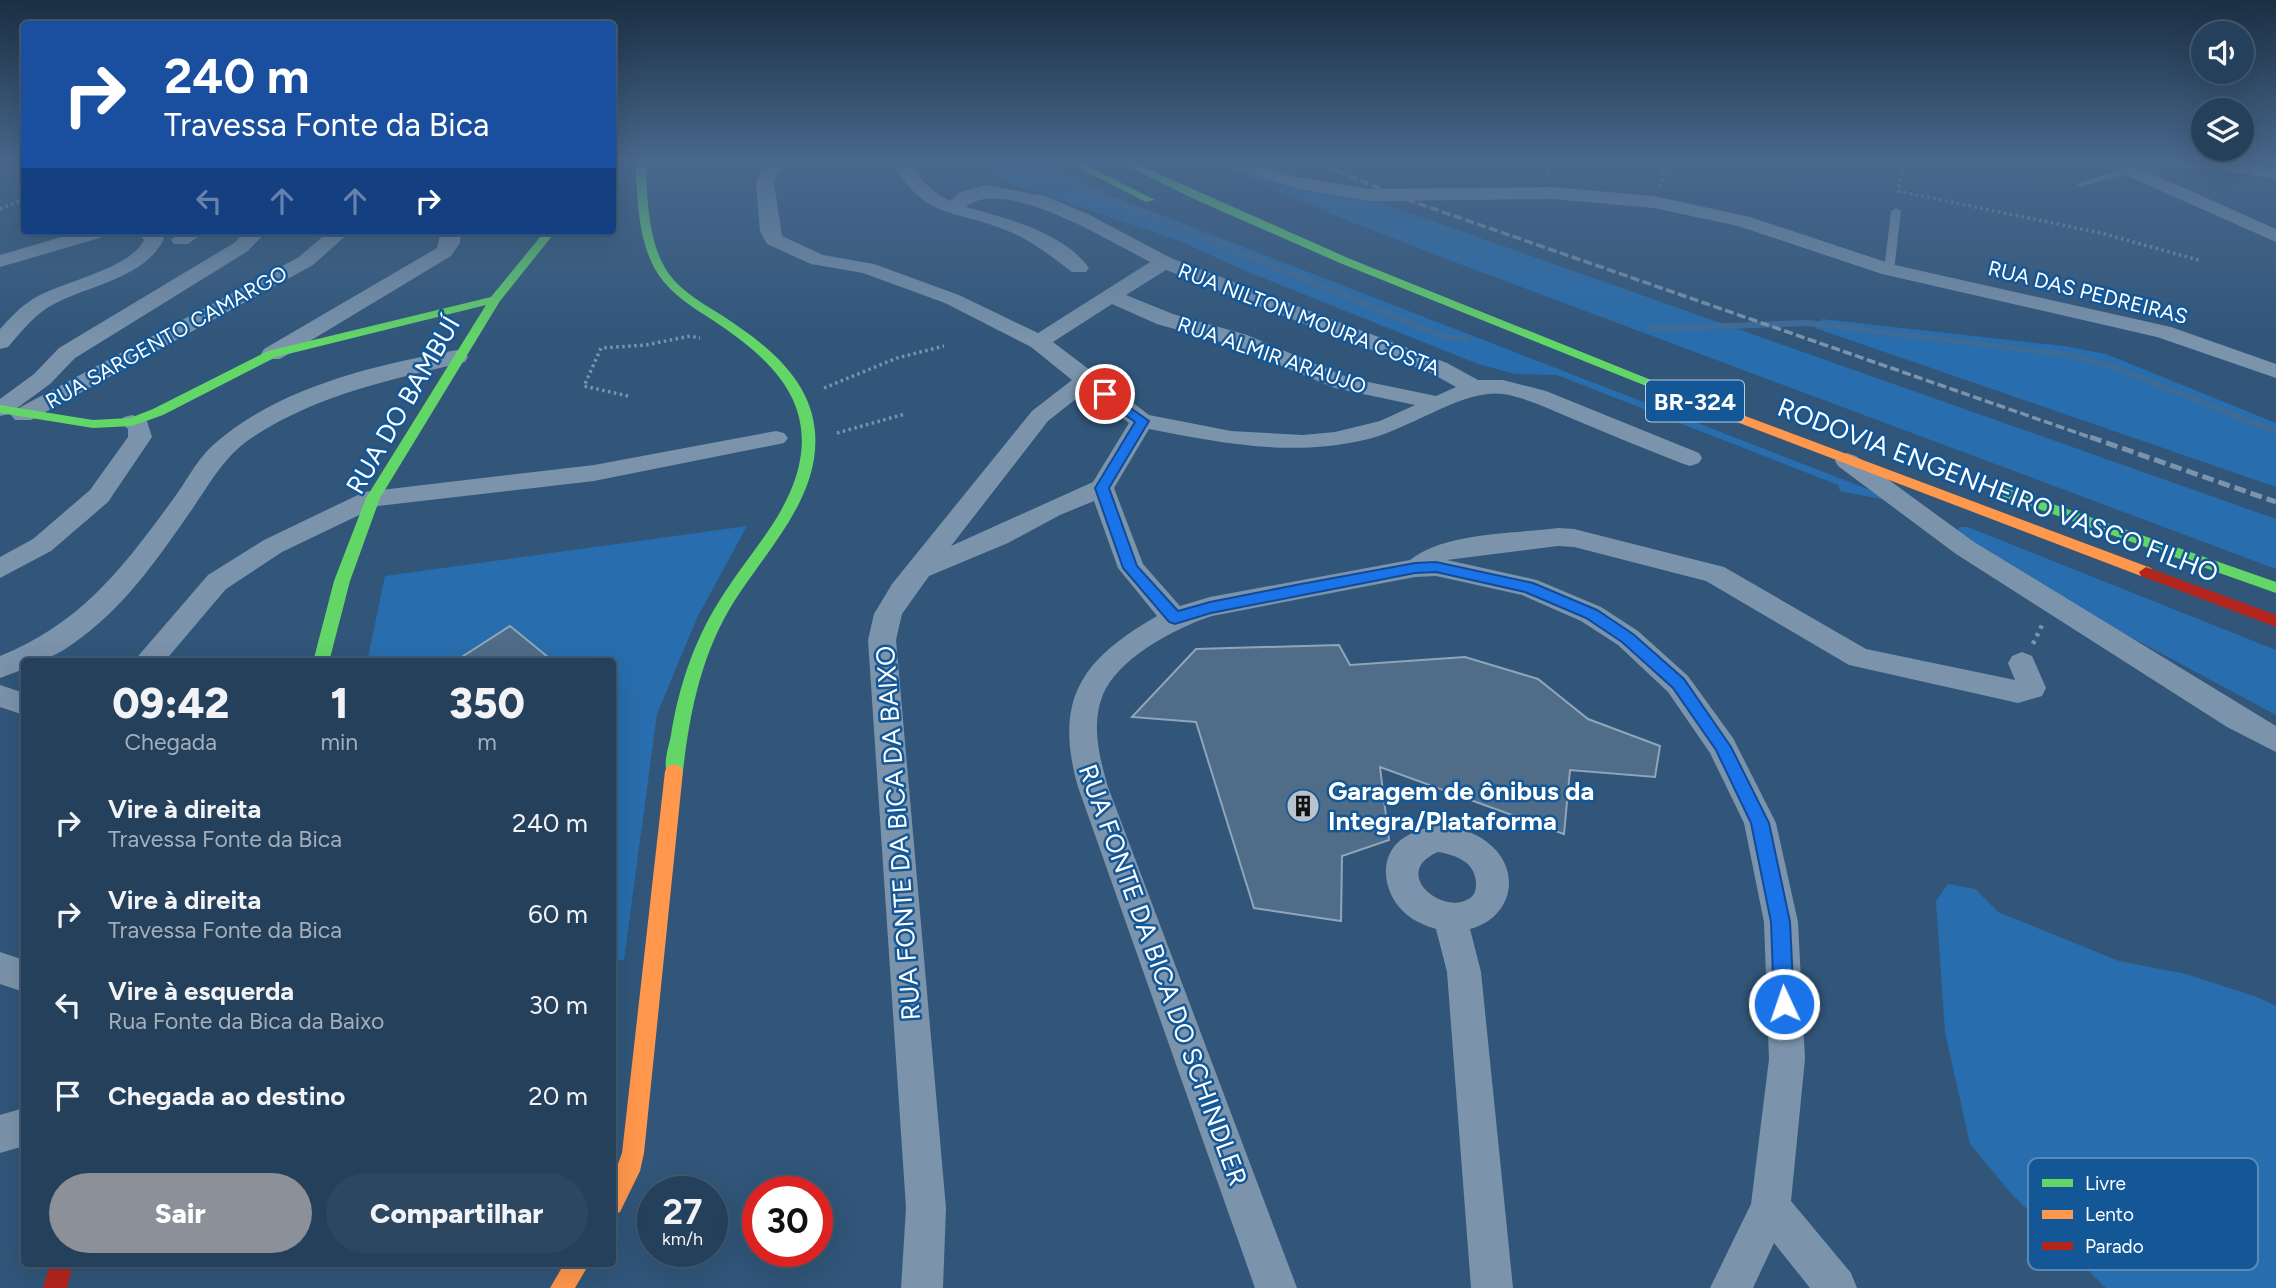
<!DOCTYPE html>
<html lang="pt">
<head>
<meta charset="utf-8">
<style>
  body { margin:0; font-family:Figtree,sans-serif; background:#2d4761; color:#f1f3f6; height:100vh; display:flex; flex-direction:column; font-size:26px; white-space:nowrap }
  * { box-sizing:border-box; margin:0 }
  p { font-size:23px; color:#a3afbb }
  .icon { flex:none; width:38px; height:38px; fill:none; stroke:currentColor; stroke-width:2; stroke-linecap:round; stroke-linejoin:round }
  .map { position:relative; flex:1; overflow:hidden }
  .drawer { position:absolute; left:21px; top:658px; width:595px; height:609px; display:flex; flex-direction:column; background:#25405b; border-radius:7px; box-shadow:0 7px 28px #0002,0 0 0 2px #425971 }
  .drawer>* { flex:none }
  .top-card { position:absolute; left:21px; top:21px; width:595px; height:214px; border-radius:7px; box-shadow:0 7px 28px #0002,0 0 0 2px #425971; background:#1a4fa0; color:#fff; overflow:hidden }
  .tools { position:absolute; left:2191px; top:21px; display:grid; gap:14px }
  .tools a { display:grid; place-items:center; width:63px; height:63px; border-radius:50%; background:#25405b; box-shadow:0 7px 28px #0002,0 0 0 2px #425971; font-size:35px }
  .speed { position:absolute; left:637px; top:1176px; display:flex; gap:14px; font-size:35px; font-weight:700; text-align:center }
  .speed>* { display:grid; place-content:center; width:91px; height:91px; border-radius:50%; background:#25405b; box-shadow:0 7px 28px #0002,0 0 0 2px #425971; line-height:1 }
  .speed small { font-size:18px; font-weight:400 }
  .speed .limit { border:10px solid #d22; background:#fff; color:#111 }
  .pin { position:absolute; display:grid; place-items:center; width:60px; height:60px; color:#fff; margin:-30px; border:4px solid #fff; border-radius:50%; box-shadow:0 2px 7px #0007 }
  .me { position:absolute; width:77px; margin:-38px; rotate:357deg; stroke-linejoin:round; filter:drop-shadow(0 0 5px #0008) }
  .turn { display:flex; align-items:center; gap:24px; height:147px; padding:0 28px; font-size:32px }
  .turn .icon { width:91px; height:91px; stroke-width:2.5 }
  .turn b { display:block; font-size:49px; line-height:60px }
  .lanes { display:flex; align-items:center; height:66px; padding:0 28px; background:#0003; justify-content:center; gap:35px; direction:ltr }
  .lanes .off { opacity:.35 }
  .eta { display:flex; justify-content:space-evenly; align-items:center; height:119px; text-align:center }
  .eta b { font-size:42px; font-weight:800; line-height:49px }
  .button { display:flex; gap:14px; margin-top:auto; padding:14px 28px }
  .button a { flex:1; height:80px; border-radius:42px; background:#8c9099; color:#fff; font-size:28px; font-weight:800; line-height:80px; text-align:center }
  .button a+a { background:#2d4761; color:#f1f3f6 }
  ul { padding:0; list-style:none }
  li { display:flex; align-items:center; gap:21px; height:91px; padding:0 28px }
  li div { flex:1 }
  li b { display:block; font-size:26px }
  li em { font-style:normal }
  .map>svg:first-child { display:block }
  .green { fill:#286dad }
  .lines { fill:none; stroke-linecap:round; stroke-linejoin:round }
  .stream { stroke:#3d6b98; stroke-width:6 }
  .building { fill:#4f6c88; stroke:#90a5b9; stroke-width:2 }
  .path-far1 { stroke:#7b93ab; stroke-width:3.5; stroke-dasharray:2.5 3.5; stroke-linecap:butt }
  .path { stroke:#7b93ab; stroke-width:4.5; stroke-dasharray:3.5 5; stroke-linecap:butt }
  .lane { fill:#7b93ab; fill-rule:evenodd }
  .street { fill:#7b93ab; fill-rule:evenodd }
  .fast { fill:#63d668; fill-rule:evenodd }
  .slow { fill:#ff974d; fill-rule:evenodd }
  .jam { fill:#b3261e; fill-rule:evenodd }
  .rail-far1 { stroke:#7c93aa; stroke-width:3.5; stroke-dasharray:9 3.5; stroke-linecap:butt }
  .rail { stroke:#7c93aa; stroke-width:5; stroke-dasharray:12 5; stroke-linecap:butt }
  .route { fill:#1a73e8; stroke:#114b97; stroke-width:2 }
  .labels { text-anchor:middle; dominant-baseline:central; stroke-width:5; stroke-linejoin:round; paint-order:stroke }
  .far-street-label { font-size:21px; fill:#fff; stroke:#145796 }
  .shield { fill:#145796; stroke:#b8cde0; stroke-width:2 }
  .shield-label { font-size:24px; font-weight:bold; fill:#fff }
  .street-label { font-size:26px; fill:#fff; stroke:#145796 }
  .poi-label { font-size:26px; font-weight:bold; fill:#fff; stroke:#145796; text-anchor:start }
  .key { fill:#145796; stroke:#5a89b6; stroke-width:2 }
  .key-label { font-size:19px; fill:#fff }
</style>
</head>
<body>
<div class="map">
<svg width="2276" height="1288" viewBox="0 0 2276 1288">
  <rect width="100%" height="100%" fill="#315679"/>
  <!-- green -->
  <path class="green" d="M 973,161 L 1047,161 L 1112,196 L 1896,500 L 1896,502 L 1840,491 L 1838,485 L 1557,375 L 1515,374 L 1478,364 L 1248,272 L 1180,241 L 1013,184 Z
    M 1207,161 L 1219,161 L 1275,183 L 1381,203 L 2276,519 L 2276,569 L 1465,266 L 1336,216 Z
    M 1822,319 L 2064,346 L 2106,354 L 2276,423 L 2276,487 L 1815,328 Z
    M 747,526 L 697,618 L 657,714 L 624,960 L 613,961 L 612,662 L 367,662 L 385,576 Z
    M 1960,527 L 1968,527 L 2276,650 L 2276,715 L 2069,604 L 2002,565 L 1957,531 Z
    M 1948,884 L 1975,889 L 1998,912 L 2119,961 L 2186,974 L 2257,997 L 2276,1006 L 2276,1288 L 2106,1288 L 2010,1192 L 1970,1144 L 1945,1032 L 1936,901 Z"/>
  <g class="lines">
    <!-- stream -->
    <path class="stream" d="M 1032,161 L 1108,198 L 1445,337 L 1467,339
      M 1650,329 L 1807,323 L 2069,355 L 2114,367 L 2276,432"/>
  </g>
  <!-- building -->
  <path class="building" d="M 510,626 L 554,662 L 454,662 Z
    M 1339,645 L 1350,665 L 1465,657 L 1538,679 L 1588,719 L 1660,746 L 1655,777 L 1570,770 L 1564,834 L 1380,767 L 1389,840 L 1342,856 L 1341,921 L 1254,908 L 1196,722 L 1132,717 L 1196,649 Z"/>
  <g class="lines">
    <!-- path-far1 -->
    <path class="path-far1" d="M 1546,161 L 1549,175
      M 1887,161 L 1903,165
      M 1659,187 L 1668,161
      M 1898,191 L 2101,233 L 2202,261
      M 1898,193 L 1904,161
      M 0,209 L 24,199
      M 824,388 L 897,358 L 944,346
      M 628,396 L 584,386 L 601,348 L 646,345 L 690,336 L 700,338
      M 837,433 L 905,414"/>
    <!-- path -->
    <path class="path" d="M 2033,644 L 2043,623"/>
    <!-- lane -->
    <path class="lane" d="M 2129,167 L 2132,168 L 2132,172 L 2081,187 L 2076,184 Z
      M 1896,208 L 1901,211 L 1894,270 L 1889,273 L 1884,270 L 1891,211 Z"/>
    <!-- street -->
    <path class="street" d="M 768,161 L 787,161 L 777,174 L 774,183 L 782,236 L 823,255 L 874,264 L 959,295 L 1038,333 L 1150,262 C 1111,242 1004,175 966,207 C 1006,218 1063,232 1089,268 L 1086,272 L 1072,272 C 1051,256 1032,241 1008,231 C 954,208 924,221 892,161 L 910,161 C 920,179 931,192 950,201 L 960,192 L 986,185 L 1045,196 L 1086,213 L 1171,258 L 1447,363 L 1478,380 L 1503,380 L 1546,391 L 1699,453 L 1702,458 L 1699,463 L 1690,466 L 1681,463 C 1645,449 1609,434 1573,419 C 1551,410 1528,398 1503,394 C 1464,388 1407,431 1364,440 C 1291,457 1221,443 1149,429 L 1114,488 L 1143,564 L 1180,606 L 1210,597 L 1410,560 C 1445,532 1514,534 1558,528 L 1574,529 L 1724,567 L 1866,649 L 2015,680 L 2008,663 L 2012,656 L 2022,652 L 2032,656 L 2046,688 L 2042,696 L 2018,703 L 1849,665 L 1706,581 L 1574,547 L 1558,546 L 1447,560 L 1537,580 L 1601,607 L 1638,631 L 1688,676 L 1733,738 L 1776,823 L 1798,922 L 1805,1059 L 1791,1201 L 1851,1273 L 1857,1288 L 1810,1288 L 1774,1243 L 1753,1288 L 1710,1288 L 1751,1204 L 1769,1059 L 1764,922 L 1744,823 L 1710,753 L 1668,692 L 1618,645 L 1581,621 L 1522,595 L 1436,576 L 1415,577 L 1212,616 C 1175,628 1116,659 1102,697 C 1091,727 1100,759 1108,787 L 1297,1288 L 1255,1288 L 1078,787 C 1053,699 1082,659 1157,616 L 1118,568 L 1094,501 L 1060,515 L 1008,543 L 929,576 L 902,614 L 896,640 L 946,1208 L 943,1288 L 901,1288 L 906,1208 L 868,640 L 874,614 L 892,584 L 1032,411 L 1072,380 L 1031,347 L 945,303 L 863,273 L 811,264 L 767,244 L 760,231 L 756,183 L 759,173 ZM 1166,270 L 1431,373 L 1456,387 L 1436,396 L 1349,378 L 1247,335 L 1173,314 L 1126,295 ZM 1112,304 L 1157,324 L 1231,345 L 1335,388 L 1415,405 L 1380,421 L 1335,432 L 1303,435 L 1231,431 L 1149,415 L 1053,342 ZM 1086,391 L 1129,423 L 1093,482 L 951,546 L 1048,421 Z
      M 1220,161 L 1247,161 L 1298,177 L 1370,189 L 1553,187 L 1654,196 L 1750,217 L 1895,265 L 2171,327 L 2276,364 L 2276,378 L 2157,337 L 1882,274 L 1738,226 L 1654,208 L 1553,199 L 1370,201 L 1295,188 L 1223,165 Z
      M 2100,161 L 2228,161 L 2276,169 L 2276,179 L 2206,168 L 2137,167 L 2276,229 L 2276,242 L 2103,165 Z
      M 82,231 L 113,231 L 110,235 L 0,267 L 0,255 Z
      M 137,231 L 158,231 L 164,239 C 143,281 84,285 47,308 C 32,318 20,333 8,347 L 0,349 L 0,329 C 10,318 20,307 33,299 C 62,281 129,270 144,240 Z
      M 182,231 L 206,231 L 188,244 L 174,244 L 171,240 Z
      M 246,231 L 267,231 L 248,251 L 75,358 L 50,384 L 9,414 L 0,416 L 0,399 L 34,374 L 59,348 L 234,243 Z
      M 329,231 L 351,231 L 313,265 L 31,420 L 15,420 L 11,415 L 15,410 L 299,257 Z
      M 441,231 L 461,231 L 460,243 L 451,256 L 280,359 L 264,359 L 261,354 L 264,349 L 437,248 Z
      M 457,350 L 465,352 L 468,357 L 465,362 C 390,380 315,395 250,439 C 224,457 210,483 193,508 C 160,555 128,603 82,637 C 64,651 47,662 24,662 L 24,669 L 0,678 L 0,656 C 80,624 122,569 171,502 C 185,484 195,462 212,446 C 276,388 374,365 457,350 Z
      M 132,415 L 147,421 L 152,437 L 108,502 L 51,551 L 0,578 L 0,557 L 33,539 L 90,490 L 128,437 L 128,429 L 120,422 L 124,417 Z
      M 776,431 L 784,433 L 788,438 L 784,443 L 594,481 L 378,506 L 282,552 L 226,589 L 164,662 L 133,662 L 208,575 L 264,540 L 364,492 L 594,465 Z
      M 1847,453 L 1856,456 L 1974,542 L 2276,726 L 2276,752 L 2227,727 L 1956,554 L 1838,466 L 1835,461 L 1838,456 Z
      M 0,685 L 24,693 L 24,715 L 0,707 Z
      M 1436,825 C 1453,827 1474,831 1487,842 C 1523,869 1513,918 1470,929 L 1481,972 L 1513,1288 L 1471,1288 L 1447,972 L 1436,929 C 1426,926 1414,921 1406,914 C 1383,895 1376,855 1405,837 C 1414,831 1426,828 1436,825 ZM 1438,852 C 1456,855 1476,862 1476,884 C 1476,889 1475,895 1470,898 C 1444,917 1389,873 1438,852 Z
      M 0,952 L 24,960 L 24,992 L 0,984 Z
      M 24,1108 L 24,1146 L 0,1153 L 0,1115 Z"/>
    <!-- fast -->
    <path class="fast" d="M 635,161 L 645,161 C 648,197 647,243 669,274 C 682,292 704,304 723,316 C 764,343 811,378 815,432 C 821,504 755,560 724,619 C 699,666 689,719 683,771 L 680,776 L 674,778 L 668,776 C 662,765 669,746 671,735 C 679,684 696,635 725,592 C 752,550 791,511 800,460 C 812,394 763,354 714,321 C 694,308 672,295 658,274 C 637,241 638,198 635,161 Z
      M 1065,161 L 1078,161 L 1155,200 L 1146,202 Z
      M 1117,161 L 1130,161 L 1348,258 L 1728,411 L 1726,414 L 1716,414 L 1340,263 L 1192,198 Z
      M 545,231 L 556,231 L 500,301 L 380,498 L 350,581 L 329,662 L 313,662 L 334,581 L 366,498 L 486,305 L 276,357 L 163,415 L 132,426 L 93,428 L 0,413 L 0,405 L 93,420 L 130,418 L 153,409 L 268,351 L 491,297 Z
      M 2001,486 L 2276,582 L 2276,593 L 1996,494 L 1994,491 L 1996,488 Z"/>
    <!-- slow -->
    <path class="slow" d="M 1721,407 L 2151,568 L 2153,572 L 2146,577 L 2141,576 L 1716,414 L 1716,408 Z
      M 674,764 L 680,766 L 683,771 L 644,1153 L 640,1171 L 620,1212 L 612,1215 L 612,1180 L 622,1153 L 665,771 L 668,766 Z
      M 564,1264 L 589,1264 L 575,1288 L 550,1288 Z"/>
    <!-- jam -->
    <path class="jam" d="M 2146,567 L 2276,615 L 2276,627 L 2141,576 L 2139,572 Z
      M 50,1264 L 73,1264 L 67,1288 L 43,1288 Z"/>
    <!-- rail-far1 -->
    <path class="rail-far1" d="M 1314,161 L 1400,197 L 2095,439"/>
    <!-- rail -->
    <path class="rail" d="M 2090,437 L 2276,502"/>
  </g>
  <!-- sky -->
  <linearGradient id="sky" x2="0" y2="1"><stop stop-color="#1b2f43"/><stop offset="0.47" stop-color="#48688c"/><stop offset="1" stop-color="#48688c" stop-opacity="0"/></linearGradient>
  <rect width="2276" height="341" fill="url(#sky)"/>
  <!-- route -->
  <path class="route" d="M 1105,390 L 1149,421 L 1109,488 L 1137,566 L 1178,611 L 1210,602 L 1301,584 L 1415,563 L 1436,562 L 1533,583 L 1597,610 L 1633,634 L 1684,679 L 1731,747 L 1769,823 L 1790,922 L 1794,1004 L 1791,1011 L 1784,1013 L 1777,1011 L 1774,1004 L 1771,922 L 1751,823 L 1716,750 L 1673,688 L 1622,642 L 1586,618 L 1525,592 L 1436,572 L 1415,573 L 1211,613 L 1175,624 L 1169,622 L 1123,568 L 1095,488 L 1135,422 L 1100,397 L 1098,394 Z"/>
  <!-- icons -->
  <defs>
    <symbol id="building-disc" viewBox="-11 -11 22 22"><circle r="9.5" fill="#b7c4d0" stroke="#145796"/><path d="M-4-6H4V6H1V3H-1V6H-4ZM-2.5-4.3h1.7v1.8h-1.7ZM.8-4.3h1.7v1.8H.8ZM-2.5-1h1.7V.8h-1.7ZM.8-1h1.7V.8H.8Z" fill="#111"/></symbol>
  </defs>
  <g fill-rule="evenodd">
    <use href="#building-disc" x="1284" y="787" width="38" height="38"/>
  </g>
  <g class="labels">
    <!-- far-street labels -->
    <g class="far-street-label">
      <text transform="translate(2088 292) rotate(14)">RUA DAS PEDREIRAS</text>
      <text transform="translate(1309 319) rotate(21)">RUA NILTON MOURA COSTA</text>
      <text transform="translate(166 337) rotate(-29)">RUA SARGENTO CAMARGO</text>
      <text transform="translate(1272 355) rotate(19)">RUA ALMIR ARAUJO</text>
    </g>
    <!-- shield labels -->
    <rect class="shield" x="1646" y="380.5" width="98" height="41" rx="5"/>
    <g class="shield-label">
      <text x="1695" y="401">BR-324</text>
    </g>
    <!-- street labels -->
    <g class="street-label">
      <text transform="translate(403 405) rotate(-60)">RUA DO BAMBUÍ</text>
      <text transform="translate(1998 490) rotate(21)">RODOVIA ENGENHEIRO VASCO FILHO</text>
      <text transform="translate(898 833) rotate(-94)">RUA FONTE DA BICA DA BAIXO</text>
      <text transform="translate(1163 975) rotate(70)">RUA FONTE DA BICA DO SCHINDLER</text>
    </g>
    <!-- poi labels -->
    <g class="poi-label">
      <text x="1328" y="791">Garagem de ônibus da<tspan x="1328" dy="30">Integra/Plataforma</tspan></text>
    </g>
  </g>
  <!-- legend -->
  <rect x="2028" y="1158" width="230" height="112" rx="10" class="key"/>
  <rect x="2042" y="1179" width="31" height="8" fill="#63d668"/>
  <rect x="2042" y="1210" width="31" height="9" fill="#ff974d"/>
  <rect x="2042" y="1242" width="31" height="8" fill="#b3261e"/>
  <g class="key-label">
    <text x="2085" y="1190">Livre</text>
    <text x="2085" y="1221">Lento</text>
    <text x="2085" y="1253">Parado</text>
  </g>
</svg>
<div class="tools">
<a><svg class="icon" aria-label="sound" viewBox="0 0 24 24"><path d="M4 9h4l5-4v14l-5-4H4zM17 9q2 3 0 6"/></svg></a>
<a><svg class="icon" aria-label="layers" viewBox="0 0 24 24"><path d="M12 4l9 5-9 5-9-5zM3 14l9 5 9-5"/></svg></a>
</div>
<div class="speed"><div>27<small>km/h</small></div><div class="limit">30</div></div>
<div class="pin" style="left:1105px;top:394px;background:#d93025"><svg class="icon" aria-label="arrive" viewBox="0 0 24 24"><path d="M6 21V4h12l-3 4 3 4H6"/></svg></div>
<svg class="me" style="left:1784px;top:1004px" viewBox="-20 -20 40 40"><circle r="17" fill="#1a73e8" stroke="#fff" stroke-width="3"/><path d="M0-11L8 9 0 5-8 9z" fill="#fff"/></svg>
<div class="top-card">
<div class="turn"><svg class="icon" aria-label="right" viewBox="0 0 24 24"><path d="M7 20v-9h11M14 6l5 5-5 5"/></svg><div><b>240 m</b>Travessa Fonte da Bica</div></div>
<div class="lanes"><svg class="icon off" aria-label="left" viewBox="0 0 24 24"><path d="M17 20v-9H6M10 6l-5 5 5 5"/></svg><svg class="icon off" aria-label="ahead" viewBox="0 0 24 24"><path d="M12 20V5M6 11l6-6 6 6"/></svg><svg class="icon off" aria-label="ahead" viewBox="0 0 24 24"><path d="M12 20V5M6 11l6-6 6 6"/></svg><svg class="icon" aria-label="right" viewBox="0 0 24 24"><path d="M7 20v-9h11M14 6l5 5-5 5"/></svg></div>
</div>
<section class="drawer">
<div class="eta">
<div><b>09:42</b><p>Chegada</p></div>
<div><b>1</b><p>min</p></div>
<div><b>350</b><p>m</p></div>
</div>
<ul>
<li><svg class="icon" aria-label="right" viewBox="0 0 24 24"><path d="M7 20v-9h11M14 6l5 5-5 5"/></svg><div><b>Vire à direita</b><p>Travessa Fonte da Bica</p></div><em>240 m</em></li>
<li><svg class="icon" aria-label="right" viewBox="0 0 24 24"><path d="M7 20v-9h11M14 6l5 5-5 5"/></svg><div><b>Vire à direita</b><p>Travessa Fonte da Bica</p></div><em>60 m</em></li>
<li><svg class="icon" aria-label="left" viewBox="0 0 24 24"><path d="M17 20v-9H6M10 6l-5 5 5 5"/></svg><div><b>Vire à esquerda</b><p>Rua Fonte da Bica da Baixo</p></div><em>30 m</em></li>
<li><svg class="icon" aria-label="arrive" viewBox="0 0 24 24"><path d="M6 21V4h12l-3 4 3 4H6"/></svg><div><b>Chegada ao destino</b></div><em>20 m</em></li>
</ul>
<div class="button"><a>Sair</a><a>Compartilhar</a></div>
</section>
</div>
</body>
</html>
